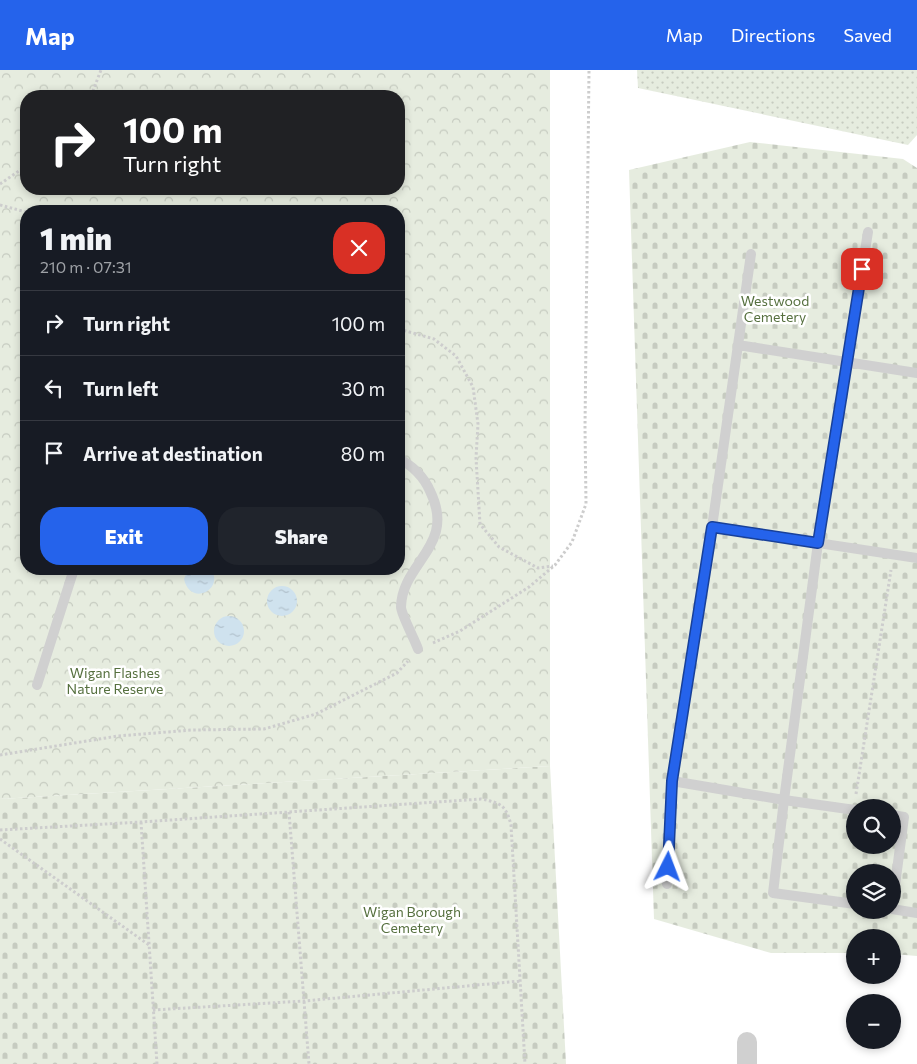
<!DOCTYPE html>
<html lang="en">
<head>
<meta charset="utf-8">
<style>
  body { margin:0; font-family:Commissioner,sans-serif; background:#20242c; color:#f1f3f6; height:100vh; display:flex; flex-direction:column; font-size:19px; white-space:nowrap }
  * { box-sizing:border-box; margin:0 }
  p { font-size:16px; color:#9ea1a6 }
  .icon { flex:none; width:28px; height:28px; fill:none; stroke:currentColor; stroke-width:2; stroke-linecap:round; stroke-linejoin:round }
  .map { position:relative; flex:1; overflow:hidden }
  .sheet { position:absolute; left:20px; top:135px; width:385px; height:370px; display:flex; flex-direction:column; background:#171b24; border-radius:20px; box-shadow:0 2px 8px #0003 }
  .sheet>* { flex:none }
  .banner { position:absolute; left:20px; top:20px; width:385px; height:105px; border-radius:20px; box-shadow:0 2px 8px #0003; background:#202124; color:#fff; overflow:hidden }
  .fabs { position:absolute; left:846px; top:729px; display:grid; gap:10px }
  .fabs a { display:grid; place-items:center; width:55px; height:55px; border-radius:50%; background:#171b24; box-shadow:0 2px 8px #0003; font-size:25px }
  .pin { position:absolute; display:grid; place-items:center; width:42px; height:42px; color:#fff; margin:-21px; border-radius:10px; box-shadow:0 2px 8px #0006 }
  .me { position:absolute; width:55px; margin:-28px; rotate:3deg; stroke-linejoin:round; filter:drop-shadow(0 0 4px #0008) }
  .turn { display:flex; align-items:center; gap:18px; height:105px; padding:0 20px; font-size:22px }
  .turn .icon { width:65px; height:65px; stroke-width:2.5 }
  .turn b { display:block; font-size:35px; line-height:42px }
  .round { display:grid; place-items:center; flex:none; width:52px; height:52px; border-radius:20px; background:#20242c }
  .headline { display:flex; align-items:center; justify-content:space-between; height:85px; padding:0 20px }
  h1 { font-size:30px; font-weight:800; line-height:38px }
  .action { display:flex; gap:10px; margin-top:auto; padding:10px 20px }
  .action a { flex:1; height:58px; border-radius:20px; background:#2563eb; color:#fff; font-size:20px; font-weight:800; line-height:58px; text-align:center }
  .action a+a { background:#20242c; color:#f1f3f6 }
  ul { padding:0; list-style:none }
  li { display:flex; align-items:center; gap:15px; height:65px; padding:0 20px; border-top:1px solid #363941 }
  li div { flex:1 }
  li b { display:block; font-size:19px }
  li em { font-style:normal }
  header { display:flex; align-items:center; gap:30px; box-sizing:border-box; height:70px; padding:0 25px; background:#2563eb; color:#fff }
  header strong { font-size:24px }
  nav { display:flex; gap:28px; margin-inline-start:auto; font-size:18px }
  .map>svg:first-child { display:block }
  .grass { fill:url(#grass-dots) }
  .cemetery { fill:url(#cemetery-stones); fill-rule:evenodd }
  .park { fill:url(#park-crowns); fill-rule:evenodd }
  .water { fill:url(#water-ripples) }
  .lines { fill:none; stroke-linecap:round; stroke-linejoin:round }
  .path { stroke:#cdcdcd; stroke-width:3; stroke-dasharray:2.5 2.5; stroke-linecap:butt }
  .service { stroke:#d0d0d0; stroke-width:10 }
  .minor { stroke:#d0d0d0; stroke-width:20 }
  .route-casing { stroke:#184099; stroke-width:12 }
  .route { stroke:#2563eb; stroke-width:9 }
  .labels { text-anchor:middle; dominant-baseline:central; stroke-width:5; stroke-linejoin:round; paint-order:stroke }
  .park-label { font-size:14px; fill:#56703f; stroke:#fff }
</style>
</head>
<body>
<header>
<strong>Map</strong>
<nav><a>Map</a><a>Directions</a><a>Saved</a></nav>
</header>
<div class="map">
<svg width="917" height="994" viewBox="0 0 917 994">
  <defs>
    <pattern id="grass-dots" width="8" height="8" patternUnits="userSpaceOnUse" patternTransform="scale(1.25)"><rect width="8" height="8" fill="#e6ecdf"/><path d="M2 2h.1M6 6h.1" fill="none" stroke="#c6cbc0" stroke-width="1.8" stroke-linecap="round"/></pattern>
    <pattern id="cemetery-stones" width="16" height="16" patternUnits="userSpaceOnUse" patternTransform="scale(1.25)"><rect width="16" height="16" fill="#e6ecdf"/><path d="M2 7V4a2 2 0 0 1 4 0v3zM10 15v-3a2 2 0 0 1 4 0v3z" fill="#c6cbc0"/></pattern>
    <pattern id="park-crowns" width="20" height="18" patternUnits="userSpaceOnUse" patternTransform="scale(1.25)"><rect width="20" height="18" fill="#e6ecdf"/><path d="M2 6a3 3 0 1 1 6 0M12 15a3 3 0 1 1 6 0" fill="none" stroke="#c6cbc0"/></pattern>
    <pattern id="water-ripples" width="26" height="14" patternUnits="userSpaceOnUse" patternTransform="scale(1.25)"><rect width="26" height="14" fill="#cfe2ee"/><path d="M2 4q2-2 4 0t4 0M15 11q2-2 4 0t4 0" fill="none" stroke="#b2c2cd"/></pattern>
  </defs>
  <rect width="100%" height="100%" fill="#fff"/>
  <!-- grass -->
  <path class="grass" d="M 637,0 L 917,0 L 917,65 L 908,75 L 638,18 Z"/>
  <!-- cemetery -->
  <path class="cemetery" d="M 750,72 L 903,89 L 917,98 L 917,886 L 893,884 L 892,868 L 855,868 L 855,883 L 771,883 L 654,849 L 629,100 ZM 855,738 L 892,738 L 892,775 L 855,775 ZM 855,802 L 892,802 L 892,840 L 855,840 Z
    M 550,696 L 566,994 L 0,994 L 0,729 Z"/>
  <!-- park -->
  <path class="park" d="M 0,0 L 550,0 L 550,696 L 0,729 ZM 26,26 L 399,26 L 399,119 L 26,119 ZM 26,141 L 399,141 L 399,499 L 26,499 Z"/>
  <!-- water -->
  <path class="water" d="M 188,499 L 211,499 C 225,520 190,537 184,509 Z
    M267 531a15 15 0 1 1 30 0a15 15 0 1 1-30 0Z
    M214 561a15 15 0 1 1 30 0a15 15 0 1 1-30 0Z"/>
  <g class="lines">
    <!-- path -->
    <path class="path" d="M 91,26 L 101,0
      M 0,114 L 26,96
      M 0,135 L 26,142
      M 399,259 L 434,269 L 456,286 L 473,317 L 478,354 L 476,388 L 480,454 L 499,477 L 538,498 L 553,496
      M 433,573 L 460,561 L 529,517 L 555,495 L 572,472 L 586,434 L 585,357 L 589,0
      M 0,685 L 118,666 L 192,660 L 264,659 L 316,644 L 397,603 L 408,591
      M 856,724 L 891,500
      M 289,742 L 309,994
      M 141,752 L 157,994
      M 0,760 L 141,752 L 481,729 C 501,733 506,735 511,755 L 525,994
      M 0,769 L 149,875
      M 153,940 L 304,931 L 521,911"/>
    <!-- service -->
    <path class="service" d="M 738,275 L 751,184
      M 399,389 C 412,395 424,407 430,421 C 457,476 402,492 401,537 C 401,544 415,570 418,579
      M 712,457 L 738,275 L 917,303
      M 37,615 L 74,499
      M 855,740 L 784,730 L 818,473 L 868,162
      M 892,745 L 904,747 L 892,838
      M 667,814 L 672,711
      M 855,834 L 773,823 L 784,730 L 672,711 L 712,457 L 917,488
      M 892,839 L 917,843"/>
    <!-- minor -->
    <path class="minor" d="M 747,994 L 747,972"/>
  </g>
  <g class="lines">
    <defs>
      <path id="route" d="M 668,797 L 672,711 L 712,457 L 818,473 L 862,199"/>
    </defs>
    <!-- route casing -->
    <use href="#route" class="route-casing"/>
    <!-- route -->
    <use href="#route" class="route"/>
  </g>
  <g class="labels">
    <!-- park labels -->
    <g class="park-label">
      <text x="775" y="230">Westwood<tspan x="775" dy="16">Cemetery</tspan></text>
      <text x="115" y="602">Wigan Flashes<tspan x="115" dy="16">Nature Reserve</tspan></text>
      <text x="412" y="841">Wigan Borough<tspan x="412" dy="16">Cemetery</tspan></text>
    </g>
  </g>
</svg>
<div class="fabs">
<a><svg class="icon" aria-label="search" viewBox="0 0 24 24"><circle cx="10" cy="10" r="6"/><path d="M15 15l6 6"/></svg></a>
<a><svg class="icon" aria-label="layers" viewBox="0 0 24 24"><path d="M12 4l9 5-9 5-9-5zM3 14l9 5 9-5"/></svg></a>
<a>+</a>
<a>−</a>
</div>
<div class="pin" style="left:862px;top:199px;background:#d93025"><svg class="icon" aria-label="arrive" viewBox="0 0 24 24"><path d="M6 21V4h12l-3 4 3 4H6"/></svg></div>
<svg class="me" style="left:668px;top:797px" viewBox="-20 -20 40 40"><path d="M0-17L14 15 0 8-14 15z" fill="#2563eb" stroke="#fff" stroke-width="4"/></svg>
<div class="banner">
<div class="turn"><svg class="icon" aria-label="right" viewBox="0 0 24 24"><path d="M7 20v-9h11M14 6l5 5-5 5"/></svg><div><b>100 m</b>Turn right</div></div>
</div>
<section class="sheet">
<div class="headline"><div><h1>1 min</h1><p>210 m · 07:31</p></div><a class="round" style="background:#d93025;color:#fff"><svg class="icon" aria-label="close" viewBox="0 0 24 24"><path d="M6 6l12 12M18 6L6 18"/></svg></a></div>
<ul>
<li><svg class="icon" aria-label="right" viewBox="0 0 24 24"><path d="M7 20v-9h11M14 6l5 5-5 5"/></svg><div><b>Turn right</b></div><em>100 m</em></li>
<li><svg class="icon" aria-label="left" viewBox="0 0 24 24"><path d="M17 20v-9H6M10 6l-5 5 5 5"/></svg><div><b>Turn left</b></div><em>30 m</em></li>
<li><svg class="icon" aria-label="arrive" viewBox="0 0 24 24"><path d="M6 21V4h12l-3 4 3 4H6"/></svg><div><b>Arrive at destination</b></div><em>80 m</em></li>
</ul>
<div class="action"><a>Exit</a><a>Share</a></div>
</section>
</div>
</body>
</html>
